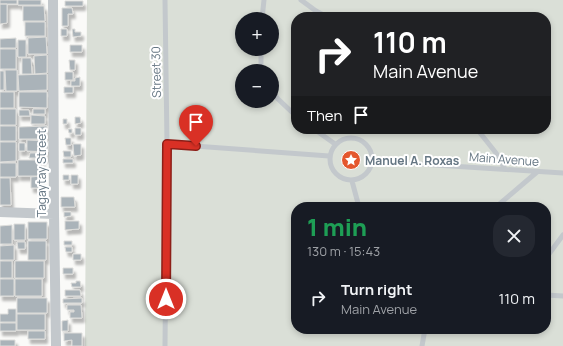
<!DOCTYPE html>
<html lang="en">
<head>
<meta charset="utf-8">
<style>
  body { margin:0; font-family:Manrope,sans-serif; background:#242831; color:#f1f3f6; height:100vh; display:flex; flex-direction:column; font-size:15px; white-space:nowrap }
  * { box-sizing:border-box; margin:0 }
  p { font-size:13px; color:#9ea1a6 }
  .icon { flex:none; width:22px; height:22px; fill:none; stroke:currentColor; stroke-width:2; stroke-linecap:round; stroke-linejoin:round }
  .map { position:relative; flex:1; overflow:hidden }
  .details { position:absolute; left:291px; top:202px; width:260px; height:132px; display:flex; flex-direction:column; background:#171b24; border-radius:16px; box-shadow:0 2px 6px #0003 }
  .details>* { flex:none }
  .hud { position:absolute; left:291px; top:12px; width:260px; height:122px; border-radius:16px; box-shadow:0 2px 6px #0003; background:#202124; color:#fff; overflow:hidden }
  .fabs { position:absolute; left:235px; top:12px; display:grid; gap:8px }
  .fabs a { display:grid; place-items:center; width:44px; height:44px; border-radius:50%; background:#171b24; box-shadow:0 2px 6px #0003; font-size:20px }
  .pin { position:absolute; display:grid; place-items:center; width:34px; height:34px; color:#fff; margin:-41px -17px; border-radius:50% 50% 50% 0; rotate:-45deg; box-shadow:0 0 4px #0007 }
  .pin .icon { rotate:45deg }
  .me { position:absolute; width:44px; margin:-22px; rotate:0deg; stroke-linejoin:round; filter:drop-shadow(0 0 3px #0008) }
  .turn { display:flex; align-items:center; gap:14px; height:84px; padding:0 16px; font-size:18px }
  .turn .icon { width:52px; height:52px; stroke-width:2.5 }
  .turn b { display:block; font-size:28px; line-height:34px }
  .then { display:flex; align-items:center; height:38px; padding:0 16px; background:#0003; gap:8px; font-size:15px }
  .round { display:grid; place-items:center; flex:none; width:42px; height:42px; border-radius:16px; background:#242831 }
  .summary { display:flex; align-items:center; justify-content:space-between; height:68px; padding:0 16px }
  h1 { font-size:24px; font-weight:800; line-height:30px; color:#1e9e55 }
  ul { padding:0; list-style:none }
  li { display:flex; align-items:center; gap:12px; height:56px; padding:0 16px }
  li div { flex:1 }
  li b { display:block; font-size:15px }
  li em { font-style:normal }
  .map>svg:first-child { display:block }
  .green { fill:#dadfd7; fill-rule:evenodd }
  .building { fill:#aab3b9; stroke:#dcdcda; filter:url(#shadow) }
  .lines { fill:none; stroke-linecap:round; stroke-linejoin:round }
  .service { stroke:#c3c8cc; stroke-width:5 }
  .minor { stroke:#c3c8cc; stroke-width:10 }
  .route-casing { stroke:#8d1f18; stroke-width:10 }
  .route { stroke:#d93025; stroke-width:7 }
  .labels { text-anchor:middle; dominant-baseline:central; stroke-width:4; stroke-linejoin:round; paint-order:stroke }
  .street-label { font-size:12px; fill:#657683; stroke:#fff }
  .poi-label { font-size:12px; font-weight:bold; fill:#657683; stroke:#fff; text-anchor:start }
</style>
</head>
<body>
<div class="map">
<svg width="563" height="346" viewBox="0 0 563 346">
  <defs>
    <filter id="shadow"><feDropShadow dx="2.5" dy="4.5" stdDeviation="1" flood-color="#0004"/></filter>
  </defs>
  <rect width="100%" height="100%" fill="#fafaf8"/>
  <!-- green -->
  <path class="green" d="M 87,0 L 563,0 L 563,346 L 85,346 ZM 296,17 L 546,17 L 546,129 L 296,129 ZM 242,19 L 272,19 L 272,49 L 242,49 ZM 242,71 L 272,71 L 272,101 L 242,101 ZM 296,207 L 546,207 L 546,329 L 296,329 Z"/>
  <!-- building -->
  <path class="building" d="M 0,0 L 17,0 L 17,4 L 0,4 Z
    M 18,0 L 41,0 L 41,5 L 18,5 Z
    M 65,1 L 83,1 L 83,6 L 65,6 Z
    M 0,4 L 7,4 L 7,23 L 0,24 Z
    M 23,6 L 44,6 L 45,21 L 23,21 Z
    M 62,8 L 72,8 L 73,14 L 68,14 L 68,26 L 62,26 Z
    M 25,22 L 45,22 L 45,36 L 25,36 Z
    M 61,29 L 67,29 L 67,36 L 61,36 Z
    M 72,29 L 75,29 L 75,32 L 81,32 L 81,36 L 73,37 Z
    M 46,37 L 47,54 L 28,54 L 28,38 Z
    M 16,38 L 16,48 L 0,48 L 0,39 Z
    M 18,40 L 26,40 L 26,57 L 18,57 Z
    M 70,45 L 82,45 L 82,52 L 70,52 Z
    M 0,49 L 16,49 L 16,69 L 0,69 Z
    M 47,55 L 47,73 L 35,74 L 34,56 Z
    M 22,58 L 31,58 L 32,74 L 22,74 Z
    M 69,60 L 75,60 L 75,70 L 70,70 Z
    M 5,70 L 17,70 L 17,91 L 6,91 Z
    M 0,71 L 4,71 L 4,90 L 0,90 Z
    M 65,72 L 73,72 L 73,80 L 65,80 Z
    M 47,74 L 47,90 L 19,91 L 18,75 Z
    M 80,77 L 80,86 L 71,86 L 71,81 L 75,81 L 75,78 Z
    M 64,87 L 73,87 L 73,93 L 64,93 Z
    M 0,92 L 14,92 L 14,108 L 0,108 Z
    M 19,92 L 47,92 L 47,108 L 19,107 Z
    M 0,109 L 16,109 L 16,125 L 0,125 Z
    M 33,109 L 45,109 L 45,114 L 33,114 Z
    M 19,110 L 29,110 L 30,116 L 19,116 Z
    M 31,115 L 45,116 L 45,124 L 31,124 Z
    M 75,117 L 80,117 L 81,123 L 75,124 Z
    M 63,119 L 67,119 L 67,124 L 63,124 Z
    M 0,126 L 16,126 L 16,141 L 0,141 Z
    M 47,126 L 47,139 L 19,139 L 19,127 Z
    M 75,128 L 81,128 L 81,135 L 75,135 Z
    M 68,129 L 72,129 L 72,133 L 69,133 Z
    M 65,138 L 71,138 L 71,145 L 66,145 Z
    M 27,140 L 48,141 L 48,152 L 27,151 Z
    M 0,142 L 16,142 L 16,161 L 0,162 Z
    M 19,143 L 25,143 L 25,151 L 19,151 Z
    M 73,144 L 81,144 L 81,155 L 74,156 Z
    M 63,151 L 71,151 L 71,157 L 64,157 Z
    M 30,153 L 47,153 L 47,158 L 29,158 Z
    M 63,159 L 73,159 L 73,163 L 63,163 Z
    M 18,160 L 42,160 L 42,176 L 18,176 Z
    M 0,163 L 16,163 L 16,177 L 0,177 Z
    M 63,175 L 69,175 L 69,180 L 63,180 Z
    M 71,175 L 78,175 L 78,184 L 71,184 Z
    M 41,176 L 41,188 L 31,188 L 31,177 Z
    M 0,178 L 10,178 L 11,205 L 0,205 Z
    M 61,197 L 74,197 L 75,207 L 61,207 Z
    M 64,212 L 71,212 L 71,216 L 64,217 Z
    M 65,221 L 79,221 L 79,229 L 65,230 Z
    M 28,222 L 47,222 L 47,239 L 28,239 Z
    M 14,224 L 25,224 L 25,240 L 14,240 Z
    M 12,225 L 12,244 L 0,244 L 0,226 Z
    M 28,241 L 46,241 L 46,260 L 28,260 Z
    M 64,241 L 72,241 L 72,245 L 64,245 Z
    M 17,242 L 25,242 L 25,249 L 18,249 Z
    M 14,245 L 14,260 L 0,260 L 0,246 Z
    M 65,247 L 72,247 L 72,252 L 66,252 Z
    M 73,254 L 81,254 L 81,260 L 73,260 Z
    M 0,261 L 12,261 L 12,278 L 0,278 Z
    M 15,261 L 44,261 L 44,278 L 15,278 Z
    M 63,268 L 73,268 L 73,274 L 63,274 Z
    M 0,279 L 14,279 L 14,296 L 0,296 Z
    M 15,279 L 42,279 L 42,296 L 15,296 Z
    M 76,281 L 80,281 L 81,287 L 72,287 L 71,283 L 76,283 Z
    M 65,290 L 80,290 L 81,296 L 65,296 Z
    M 17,298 L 47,298 L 47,313 L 17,313 Z
    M 82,298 L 82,303 L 63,303 L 63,299 Z
    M 67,305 L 81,305 L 82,318 L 70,318 L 70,312 L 74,312 L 74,310 L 67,310 Z
    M 8,309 L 16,309 L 16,322 L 0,322 L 0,314 L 8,314 Z
    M 17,314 L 45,314 L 45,330 L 17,330 Z
    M 68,320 L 68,331 L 62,331 L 62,321 Z
    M 0,323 L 16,323 L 16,331 L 0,331 Z
    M 28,331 L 45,331 L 45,339 L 28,339 Z
    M 64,333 L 82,333 L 82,346 L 72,346 L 72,340 L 64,341 Z
    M 0,340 L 15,340 L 15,346 L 0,346 Z"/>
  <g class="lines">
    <!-- service -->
    <path class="service" d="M 301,0 L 316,11 L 327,17
      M 262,19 L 264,0
      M 261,49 L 261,71
      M 272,92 L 278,99 L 296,116
      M 314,129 L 335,144
      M 477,129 L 496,153 L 505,169
      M330 159a21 21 0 1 1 42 0a21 21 0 1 1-42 0Z
      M 167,144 L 329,156
      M 372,161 L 563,173
      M 352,181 L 359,207
      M 496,207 L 537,172
      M 546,258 L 563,235
      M 546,295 L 563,296
      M 165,346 L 167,144 L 165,0
      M 422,346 L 425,329"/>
    <!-- minor -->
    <path class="minor" d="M 53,0 L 54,214 L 56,346
      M 0,212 L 54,214"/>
  </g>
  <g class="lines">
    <defs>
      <path id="route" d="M 166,299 L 167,144 L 196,146"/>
    </defs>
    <!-- route casing -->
    <use href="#route" class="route-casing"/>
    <!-- route -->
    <use href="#route" class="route"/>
  </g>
  <!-- icons -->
  <defs>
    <symbol id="sight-disc" viewBox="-11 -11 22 22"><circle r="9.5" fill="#e4572e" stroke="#fff"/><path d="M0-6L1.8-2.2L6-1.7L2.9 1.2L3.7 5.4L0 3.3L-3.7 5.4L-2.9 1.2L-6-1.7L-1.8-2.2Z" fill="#fff"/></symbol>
  </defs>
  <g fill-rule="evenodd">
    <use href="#sight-disc" x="340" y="149" width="22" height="22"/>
  </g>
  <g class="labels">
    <!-- street labels -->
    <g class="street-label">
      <text transform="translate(156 72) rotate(-91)">Street 30</text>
      <text transform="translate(504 159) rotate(4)">Main Avenue</text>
      <text transform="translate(41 173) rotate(-90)">Tagaytay Street</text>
    </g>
    <!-- poi labels -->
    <g class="poi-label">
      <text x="365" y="160">Manuel A. Roxas</text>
    </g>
  </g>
</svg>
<div class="fabs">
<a>+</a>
<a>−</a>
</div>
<div class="pin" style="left:196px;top:146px;background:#d93025"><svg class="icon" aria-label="arrive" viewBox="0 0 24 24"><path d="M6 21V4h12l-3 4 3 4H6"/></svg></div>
<svg class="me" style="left:166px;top:299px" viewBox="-20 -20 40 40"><circle r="17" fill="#d93025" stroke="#fff" stroke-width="3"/><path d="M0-11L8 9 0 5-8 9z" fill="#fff"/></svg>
<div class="hud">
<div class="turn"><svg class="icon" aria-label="right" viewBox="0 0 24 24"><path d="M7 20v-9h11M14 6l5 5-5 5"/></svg><div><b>110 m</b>Main Avenue</div></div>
<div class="then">Then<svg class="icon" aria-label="arrive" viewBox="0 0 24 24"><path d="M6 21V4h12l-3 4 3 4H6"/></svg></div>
</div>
<section class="details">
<div class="summary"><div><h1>1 min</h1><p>130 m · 15:43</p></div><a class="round"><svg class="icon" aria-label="close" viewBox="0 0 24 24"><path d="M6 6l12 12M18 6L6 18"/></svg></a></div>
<ul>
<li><svg class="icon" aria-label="right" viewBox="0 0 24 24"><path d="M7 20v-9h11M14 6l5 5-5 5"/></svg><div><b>Turn right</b><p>Main Avenue</p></div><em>110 m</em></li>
</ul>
</section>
</div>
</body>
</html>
